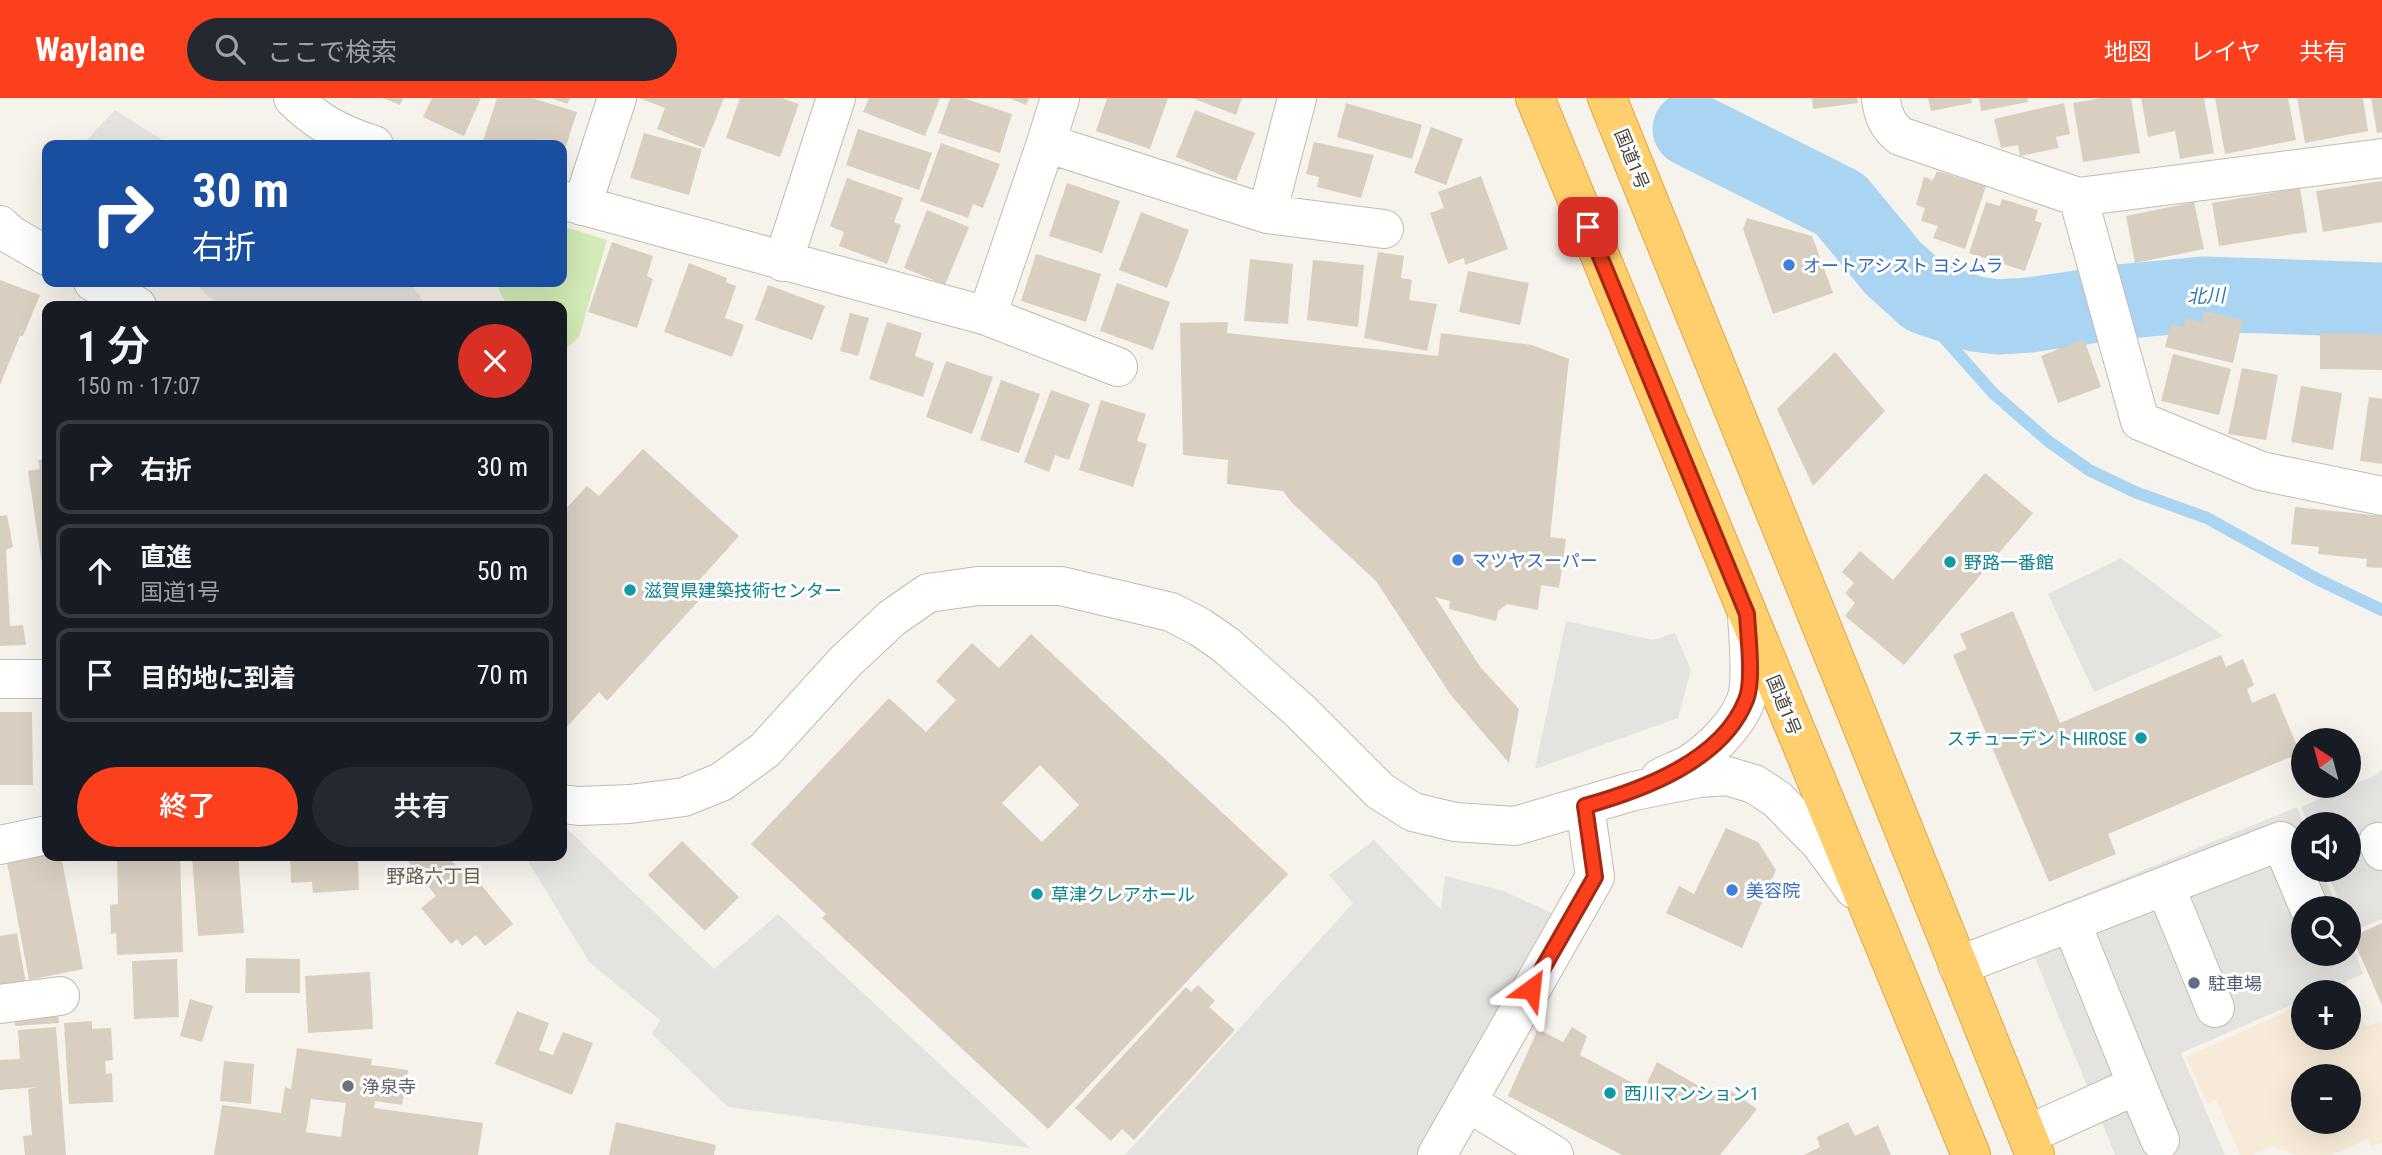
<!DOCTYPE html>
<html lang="ja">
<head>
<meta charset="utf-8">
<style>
  body { margin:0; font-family:"Roboto Condensed","Noto Sans JP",sans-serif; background:#242831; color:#f1f3f6; height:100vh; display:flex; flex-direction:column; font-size:26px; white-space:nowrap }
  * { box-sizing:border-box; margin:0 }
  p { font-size:23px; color:#9ea1a6 }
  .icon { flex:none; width:38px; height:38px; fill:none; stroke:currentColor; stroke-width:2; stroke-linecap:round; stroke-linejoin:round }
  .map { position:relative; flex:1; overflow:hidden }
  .drawer { position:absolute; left:42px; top:203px; width:525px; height:560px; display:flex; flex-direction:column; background:#171b24; border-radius:14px; box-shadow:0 7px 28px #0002 }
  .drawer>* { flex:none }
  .hud { position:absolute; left:42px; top:42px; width:525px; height:147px; border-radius:14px; box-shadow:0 7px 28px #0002; background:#1a4fa0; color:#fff; overflow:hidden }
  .needle { width:46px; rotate:324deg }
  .controls { position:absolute; left:2291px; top:630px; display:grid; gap:14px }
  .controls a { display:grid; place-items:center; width:70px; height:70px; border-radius:50%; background:#171b24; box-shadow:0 7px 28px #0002; font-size:35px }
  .pin { position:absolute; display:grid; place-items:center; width:60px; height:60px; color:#fff; margin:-30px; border-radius:14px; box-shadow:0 4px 10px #0006 }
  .me { position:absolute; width:77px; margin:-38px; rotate:30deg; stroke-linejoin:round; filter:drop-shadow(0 0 5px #0008) }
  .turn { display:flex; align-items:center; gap:24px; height:147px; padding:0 35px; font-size:32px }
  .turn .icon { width:91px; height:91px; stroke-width:2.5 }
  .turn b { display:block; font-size:49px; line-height:60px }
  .round { display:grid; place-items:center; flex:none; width:74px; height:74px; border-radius:37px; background:#242831 }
  .summary { display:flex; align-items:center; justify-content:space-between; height:119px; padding:0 35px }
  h1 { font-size:42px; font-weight:600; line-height:52px }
  .action { display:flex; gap:14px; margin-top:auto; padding:14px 35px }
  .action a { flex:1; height:80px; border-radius:42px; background:#fc3f1d; color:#fff; font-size:28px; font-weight:600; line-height:80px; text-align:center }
  .action a+a { background:#242831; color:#f1f3f6 }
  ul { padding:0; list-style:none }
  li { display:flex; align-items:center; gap:21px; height:94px; margin:0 14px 10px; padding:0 21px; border:4px solid #363941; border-radius:14px }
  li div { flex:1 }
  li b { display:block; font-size:26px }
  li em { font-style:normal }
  header { display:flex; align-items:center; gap:42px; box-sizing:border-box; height:98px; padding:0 35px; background:#fc3f1d; color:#fff }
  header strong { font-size:33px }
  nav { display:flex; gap:38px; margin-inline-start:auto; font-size:24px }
  .search { width:490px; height:63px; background:#242831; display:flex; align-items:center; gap:18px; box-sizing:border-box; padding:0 24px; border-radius:38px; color:#9ea1a6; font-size:26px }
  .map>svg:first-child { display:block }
  .commercial { fill:#f7ead8; fill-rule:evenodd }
  .green { fill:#d2eab5 }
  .parking { fill:#e5e3e0 }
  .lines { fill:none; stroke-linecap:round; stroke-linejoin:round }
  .stream { stroke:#a9d4f2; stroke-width:12 }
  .river { stroke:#a9d4f2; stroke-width:75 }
  .building { fill:#d8cfc1; fill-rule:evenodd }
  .minor-casing { stroke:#c2bbae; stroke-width:40 }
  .highway-casing { stroke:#e0a43c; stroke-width:40 }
  .minor { stroke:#fff; stroke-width:38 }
  .highway { stroke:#ffcf6e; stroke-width:38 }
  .route-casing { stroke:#a42913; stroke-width:18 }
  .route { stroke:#fc3f1d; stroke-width:12 }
  .shop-dot { fill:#3f7fe0; stroke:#fff; stroke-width:2.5 }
  .culture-dot { fill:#0f9aa8; stroke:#fff; stroke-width:2.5 }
  .service-dot { fill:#5c6f8a; stroke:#fff; stroke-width:2.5 }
  .worship-dot { fill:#6b7280; stroke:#fff; stroke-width:2.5 }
  .labels { text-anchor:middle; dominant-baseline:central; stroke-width:6; stroke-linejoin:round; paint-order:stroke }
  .street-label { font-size:18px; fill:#4b4439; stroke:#fff }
  .shop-label { font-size:18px; fill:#366cbe; stroke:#fff; text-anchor:start }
  .culture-label { font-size:18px; fill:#0d838f; stroke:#fff; text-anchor:start }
  .service-label { font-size:18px; fill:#4e5e75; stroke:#fff; text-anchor:start }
  .worship-label { font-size:18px; fill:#5b616d; stroke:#fff; text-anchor:start }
  .water-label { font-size:19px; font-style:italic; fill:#2e7ab2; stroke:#fff }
  .neighbourhood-label { font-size:19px; fill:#6e6250; stroke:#fff }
</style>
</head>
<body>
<header>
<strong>Waylane</strong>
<div class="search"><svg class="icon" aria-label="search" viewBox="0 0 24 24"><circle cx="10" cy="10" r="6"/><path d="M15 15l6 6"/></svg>ここで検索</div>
<nav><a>地図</a><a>レイヤ</a><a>共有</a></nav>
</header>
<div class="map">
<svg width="2382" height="1057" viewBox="0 0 2382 1057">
  <rect width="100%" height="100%" fill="#f6f3ec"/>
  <!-- commercial -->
  <path class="commercial" d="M 2343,877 L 2366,929 L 2380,923 L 2382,929 L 2382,1044 L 2372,1049 L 2367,1041 L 2332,1057 L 2296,1057 L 2272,1048 L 2253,1057 L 2240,1057 L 2216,1002 L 2207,1005 L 2186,959 L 2299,908 L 2292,890 L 2303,894 L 2303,940 L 2348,940 L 2348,894 L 2333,894 L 2337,892 L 2332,882 ZM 2303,978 L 2348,978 L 2348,1024 L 2303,1024 Z"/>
  <!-- green -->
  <path class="green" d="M 562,128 L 607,142 L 579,239 L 562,254 L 562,208 L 507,208 L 495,184 L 562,184 Z"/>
  <!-- parking -->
  <path class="parking" d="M 115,12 L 170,47 L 82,47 Z
    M 194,184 L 410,184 L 426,208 L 218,208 Z
    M 2121,460 L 2223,538 L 2094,594 L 2048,496 Z
    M 1566,523 L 1653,542 L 1675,535 L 1691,572 L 1678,620 L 1535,671 Z
    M 2382,672 L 2382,821 L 2351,834 L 2349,827 L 2348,810 L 2342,810 L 2326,772 L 2348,772 L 2348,726 L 2308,726 L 2301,709 L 2374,678 Z
    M 2297,709 L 2304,726 L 2303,772 L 2322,772 L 2337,810 L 2303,810 L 2303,856 L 2348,856 L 2349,838 L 2363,876 L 2321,894 L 2303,894 L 2303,902 L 2181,955 L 2225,1057 L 2115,1057 L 2020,823 Z
    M 562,730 L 566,730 L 714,871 L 778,816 L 1030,1050 L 728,1009 L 652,936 L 660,922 L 589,864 L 525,758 L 562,758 Z
    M 1374,742 L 1441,812 L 1445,778 L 1503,793 L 1559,818 L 1419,1057 L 1125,1057 L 1353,805 L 1329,777 Z"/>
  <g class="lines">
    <!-- stream -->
    <path class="stream" d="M 1925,199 L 1939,234 L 1993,295 L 2048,343 L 2089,372 L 2135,394 L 2207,420 L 2317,481 L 2382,512"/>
    <!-- river -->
    <path class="river" d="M 1690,31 L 1840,106 L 1893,170 L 1925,199 L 1975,216 L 1998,219 L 2030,217 L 2118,204 L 2203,196 L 2382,202"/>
  </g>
  <!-- building -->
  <path class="building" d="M 383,0 L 403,0 L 400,7 Z
    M 432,0 L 481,0 L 464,38 L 423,19 Z
    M 497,0 L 532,0 L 577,14 L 562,61 L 562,47 L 482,46 Z
    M 551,0 L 570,0 L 567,6 Z
    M 639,0 L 724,0 L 704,50 L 657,31 L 665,10 Z
    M 740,0 L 781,0 L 799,6 L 780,59 L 726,40 Z
    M 869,0 L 940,0 L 925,38 L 863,14 Z
    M 950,0 L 963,0 L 1012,16 L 1000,55 L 938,35 Z
    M 1009,0 L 1029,0 L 1026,7 Z
    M 1107,0 L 1168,0 L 1150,51 L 1096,33 Z
    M 1192,0 L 1242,0 L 1236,17 Z
    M 1812,0 L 1857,0 L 1858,5 L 1813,11 Z
    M 1928,0 L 1971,0 L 1972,5 L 1931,13 Z
    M 1979,0 L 2027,0 L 2028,4 L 1981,13 Z
    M 2102,0 L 2131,0 L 2140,55 L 2083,64 L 2073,5 Z
    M 2141,0 L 2204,0 L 2214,55 L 2180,61 L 2175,33 L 2148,39 Z
    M 2215,0 L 2288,0 L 2296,42 L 2225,56 Z
    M 2297,0 L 2363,0 L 2368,33 L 2305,45 Z
    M 2371,0 L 2382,0 L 2382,34 L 2377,35 Z
    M 1346,5 L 1422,27 L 1412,61 L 1337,39 Z
    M 2064,5 L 2070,36 L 2056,39 L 2059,50 L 2020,58 L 2018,47 L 2001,50 L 1994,21 Z
    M 1195,12 L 1255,35 L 1236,83 L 1176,59 Z
    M 1431,29 L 1463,41 L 1446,87 L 1414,75 Z
    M 858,31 L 932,55 L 919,92 L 846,67 Z
    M 644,35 L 702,51 L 689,97 L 630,80 Z
    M 1314,44 L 1374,57 L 1361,100 L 1317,89 L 1319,79 L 1306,76 Z
    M 941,45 L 1000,66 L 983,110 L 973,106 L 968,120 L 920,103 Z
    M 1937,73 L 1986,88 L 1965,151 L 1933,140 L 1938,128 L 1921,123 L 1925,110 L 1916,107 L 1924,79 L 1933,82 Z
    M 1481,78 L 1508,151 L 1465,167 L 1464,160 L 1448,166 L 1430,115 L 1444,110 L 1438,94 Z
    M 847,80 L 903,100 L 894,124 L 901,127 L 887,166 L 839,148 L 844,134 L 830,128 Z
    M 2382,83 L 2382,124 L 2323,134 L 2316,93 Z
    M 1067,85 L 1120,103 L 1102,155 L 1049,138 Z
    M 2300,90 L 2307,134 L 2219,148 L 2212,105 Z
    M 2002,101 L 2038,112 L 2035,123 L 2042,125 L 2025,173 L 1969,155 L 1986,104 L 2000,108 Z
    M 2194,104 L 2204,151 L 2135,165 L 2126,118 Z
    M 927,112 L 969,129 L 945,187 L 904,170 Z
    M 1141,114 L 1189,132 L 1167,190 L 1119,172 Z
    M 1747,120 L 1812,138 L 1833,195 L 1773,216 L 1743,131 Z
    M 612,144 L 653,158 L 647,178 L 653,181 L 637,230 L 588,214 Z
    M 1378,154 L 1404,158 L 1401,180 L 1412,182 L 1409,202 L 1437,206 L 1427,253 L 1364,240 Z
    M 1036,156 L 1101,176 L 1086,224 L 1021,203 Z
    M 1250,161 L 1293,166 L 1288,226 L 1244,223 Z
    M 1313,162 L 1364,167 L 1358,229 L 1307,222 Z
    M 689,165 L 727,180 L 726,184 L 736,188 L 725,220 L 744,227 L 732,259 L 664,234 Z
    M 1468,173 L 1529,185 L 1520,227 L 1459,214 Z
    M 0,182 L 40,197 L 23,238 L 20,238 L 0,287 Z
    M 1117,185 L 1170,204 L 1153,252 L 1100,233 Z
    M 768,187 L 825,208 L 812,242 L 755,222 Z
    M 2204,213 L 2243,222 L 2233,265 L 2165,249 L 2171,226 L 2184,229 L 2185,220 L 2202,224 Z
    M 850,215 L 869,220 L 858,258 L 840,253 Z
    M 887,224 L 922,235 L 915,258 L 934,265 L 923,299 L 869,281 Z
    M 1228,224 L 1227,235 L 1438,258 L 1441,235 L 1532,247 L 1569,261 L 1550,439 L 1566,441 L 1559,490 L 1541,487 L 1538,512 L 1507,506 L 1498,513 L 1496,523 L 1449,511 L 1450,503 L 1435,499 L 1481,570 L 1519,611 L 1509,665 L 1450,596 L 1376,483 L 1292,405 L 1283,393 L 1227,386 L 1228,362 L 1183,357 L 1180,225 Z
    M 2320,235 L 2382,236 L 2382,272 L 2320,271 Z
    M 2084,241 L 2101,289 L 2058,305 L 2041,258 Z
    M 1835,254 L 1885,313 L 1813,388 L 1777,311 Z
    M 2173,256 L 2231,271 L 2219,317 L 2161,303 Z
    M 946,263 L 993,279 L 972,336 L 926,319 Z
    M 2242,270 L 2278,277 L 2266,342 L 2228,336 Z
    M 1001,282 L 1040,296 L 1019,355 L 980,342 Z
    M 2301,288 L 2342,295 L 2333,352 L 2291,344 Z
    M 1051,292 L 1090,306 L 1069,362 L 1055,357 L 1049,374 L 1024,364 Z
    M 2369,299 L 2382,301 L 2382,366 L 2360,363 Z
    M 1101,302 L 1146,316 L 1137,343 L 1147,346 L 1133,389 L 1079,372 Z
    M 643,351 L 739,438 L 694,488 L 704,497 L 607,603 L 599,594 L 562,634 L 562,415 L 587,388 L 599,398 Z
    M 47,361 L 47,472 L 43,473 L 28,373 L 40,371 L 38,362 Z
    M 1985,375 L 2033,415 L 1904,567 L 1845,518 L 1855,505 L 1845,495 L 1854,485 L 1842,474 L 1860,453 L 1893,482 Z
    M 2295,409 L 2382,418 L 2382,470 L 2366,469 L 2367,461 L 2318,456 L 2319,449 L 2291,446 Z
    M 7,417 L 13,449 L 6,452 L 10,528 L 23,527 L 26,547 L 0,548 L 0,418 Z
    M 2013,513 L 2060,625 L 2221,557 L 2226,569 L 2243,561 L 2254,587 L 2247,591 L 2252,605 L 2275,595 L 2300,655 L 2108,736 L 2116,756 L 2049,784 L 1953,557 L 1967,551 L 1960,536 Z
    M 1031,536 L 1288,776 L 1048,1031 L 822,820 L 826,816 L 751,746 L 889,600 L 926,634 L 956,602 L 936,583 L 972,545 L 999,570 ZM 1040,667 L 1079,707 L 1042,744 L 1002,705 Z
    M 43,596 L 47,596 L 47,636 L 45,636 Z
    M 0,614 L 32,614 L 33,687 L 0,687 Z
    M 1726,730 L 1758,744 L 1776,772 L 1742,850 L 1666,815 L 1679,788 L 1694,796 Z
    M 682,743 L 739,799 L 705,833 L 648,777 Z
    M 47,756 L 47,758 L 61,758 L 83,871 L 29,882 L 7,764 Z
    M 117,758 L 180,758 L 183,854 L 117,857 L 116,835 L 111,836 L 110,807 L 118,806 Z
    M 192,758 L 238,758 L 244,835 L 198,838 Z
    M 290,758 L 358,758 L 359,792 L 313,795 L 312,784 L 291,785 Z
    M 404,758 L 448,758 L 463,777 L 469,772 L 513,826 L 485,848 L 476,837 L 462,848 L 457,841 L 451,846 L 421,810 L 436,798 Z
    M 2382,825 L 2382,907 L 2352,839 Z
    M 17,835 L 26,885 L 0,890 L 0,838 Z
    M 246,860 L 300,861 L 300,895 L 245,895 Z
    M 177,861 L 179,919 L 134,921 L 132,863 Z
    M 370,874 L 373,931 L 308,935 L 305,878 Z
    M 1198,887 L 1215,903 L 1209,909 L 1235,932 L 1134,1042 L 1122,1031 L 1111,1043 L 1075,1010 L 1186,889 L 1191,894 Z
    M 190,901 L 213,908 L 202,944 L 180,938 Z
    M 57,904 L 59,925 L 15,928 L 14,907 Z
    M 517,913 L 549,925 L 539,952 L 553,957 L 563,934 L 593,945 L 572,997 L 495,966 Z
    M 92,923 L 92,931 L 111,930 L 113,962 L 105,963 L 106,976 L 112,975 L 113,1004 L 69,1006 L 64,925 Z
    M 56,929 L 66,1057 L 25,1057 L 23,1038 L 32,1037 L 28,991 L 38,989 L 0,992 L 0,962 L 20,961 L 18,932 Z
    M 1572,929 L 1587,938 L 1580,957 L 1644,991 L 1657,964 L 1718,999 L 1727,990 L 1757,1011 L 1720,1057 L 1622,1057 L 1508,998 L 1538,931 L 1563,944 Z
    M 297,950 L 372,961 L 371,967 L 408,972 L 402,1007 L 375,1003 L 374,1010 L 483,1025 L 478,1057 L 214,1057 L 222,1007 L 281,1015 L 285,989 L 291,991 ZM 311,1001 L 346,1005 L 341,1039 L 306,1034 Z
    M 224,963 L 254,966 L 251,1006 L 220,1003 Z
    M 616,1024 L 716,1047 L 714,1057 L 609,1057 Z
    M 1848,1024 L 1855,1038 L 1878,1027 L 1891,1057 L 1804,1057 L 1820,1049 L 1817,1039 Z"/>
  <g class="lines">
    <defs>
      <path id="minor" d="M 293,0 C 318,25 340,36 374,47
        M 1881,0 C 1883,17 1887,27 1900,38 L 2078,99 L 2382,60
        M 1046,45 L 1060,0
        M 2078,99 L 2140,323 L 2261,373 L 2382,398
        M 562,102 L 987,218 L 1046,45 L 1267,116 L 1297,0
        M 582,108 L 617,0
        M 1267,116 L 1384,131
        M 0,127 L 11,137 L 47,158
        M 783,164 L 836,0
        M 93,184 L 137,208
        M 987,218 L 1118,269
        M 0,581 L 47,581
        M 1660,680 C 1671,674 1684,670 1694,663 C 1714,649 1738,625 1746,602 C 1753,584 1748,537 1747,516
        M 562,706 L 579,708 L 630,706 L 684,699 L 721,684 L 765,652 L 845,564 L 892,520 L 928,495 L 978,488 L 1061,488 L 1171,514 L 1200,529 L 1226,547 L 1299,612 L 1380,693 L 1413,714 L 1455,724 L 1515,728 L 1634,693 L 1699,680 L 1727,678 L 1754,686 L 1777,701 L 1820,745 L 1854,791
        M 2378,744 L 2382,753
        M 0,747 L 47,737
        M 2165,788 L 2215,910
        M 2071,824 L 2137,987
        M 1958,868 L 2281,743 L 2309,810
        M 0,906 L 60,898
        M 1467,1004 L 1554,1057
        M 2027,1037 L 2137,987 L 2160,1042
        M 1437,1057 L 1595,779 L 1585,708"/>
      <path id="highway" d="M 1535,0 L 1971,1057
        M 1607,0 C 1752,351 1892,705 2035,1057"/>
    </defs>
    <!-- minor casing -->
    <use href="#minor" class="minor-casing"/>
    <!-- highway casing -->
    <use href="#highway" class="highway-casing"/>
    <!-- minor -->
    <use href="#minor" class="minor"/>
    <!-- highway -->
    <use href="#highway" class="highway"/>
  </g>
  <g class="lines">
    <defs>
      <path id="route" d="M 1531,891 L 1595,779 L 1585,708 C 1642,692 1722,663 1746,602 C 1754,584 1748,537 1747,516 L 1588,129"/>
    </defs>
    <!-- route casing -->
    <use href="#route" class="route-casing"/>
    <!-- route -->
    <use href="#route" class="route"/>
  </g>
  <!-- markers -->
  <g class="shop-dot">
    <circle cx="1789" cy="167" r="7"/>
    <circle cx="1458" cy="462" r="7"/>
    <circle cx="1732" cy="792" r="7"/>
  </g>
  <g class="culture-dot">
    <circle cx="1950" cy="464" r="7"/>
    <circle cx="630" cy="492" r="7"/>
    <circle cx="2141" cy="640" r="7"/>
    <circle cx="1037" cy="796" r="7"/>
    <circle cx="1610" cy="995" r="7"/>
  </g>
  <circle class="service-dot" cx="2194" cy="885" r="7"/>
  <circle class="worship-dot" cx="348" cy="988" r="7"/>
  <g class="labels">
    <!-- street labels -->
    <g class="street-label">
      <text transform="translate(1632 61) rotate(68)">国道1号</text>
      <text transform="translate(1784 607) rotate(68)">国道1号</text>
    </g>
    <!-- shop labels -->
    <g class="shop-label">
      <text x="1803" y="167">オートアシスト ヨシムラ</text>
      <text x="1472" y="462">マツヤスーパー</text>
      <text x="1746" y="792">美容院</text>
    </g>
    <!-- culture labels -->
    <g class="culture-label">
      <text x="1964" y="464">野路一番館</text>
      <text x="644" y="492">滋賀県建築技術センター</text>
      <text x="2127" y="640" text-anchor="end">スチューデントHIROSE</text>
      <text x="1051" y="796">草津クレアホール</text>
      <text x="1624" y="995">西川マンション1</text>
    </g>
    <!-- service labels -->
    <g class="service-label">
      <text x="2208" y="885">駐車場</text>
    </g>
    <!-- worship labels -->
    <g class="worship-label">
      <text x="362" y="988">浄泉寺</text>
    </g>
    <!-- water labels -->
    <g class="water-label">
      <text transform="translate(2206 198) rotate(-2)">北川</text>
    </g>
    <!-- neighbourhood labels -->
    <g class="neighbourhood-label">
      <text x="434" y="778">野路六丁目</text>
    </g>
  </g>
</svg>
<div class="controls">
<a><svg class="needle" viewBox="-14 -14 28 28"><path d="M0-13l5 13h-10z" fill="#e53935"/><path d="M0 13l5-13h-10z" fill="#9ea1a6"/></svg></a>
<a><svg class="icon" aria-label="sound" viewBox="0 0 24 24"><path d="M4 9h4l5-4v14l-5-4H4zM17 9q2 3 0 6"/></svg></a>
<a><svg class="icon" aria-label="search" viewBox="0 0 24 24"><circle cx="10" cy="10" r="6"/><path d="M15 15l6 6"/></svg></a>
<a>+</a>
<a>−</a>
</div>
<div class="pin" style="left:1588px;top:129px;background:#d93025"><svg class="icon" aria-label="arrive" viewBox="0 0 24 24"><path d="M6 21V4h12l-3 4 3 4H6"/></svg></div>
<svg class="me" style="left:1531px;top:891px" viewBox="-20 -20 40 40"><path d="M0-17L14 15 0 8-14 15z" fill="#fc3f1d" stroke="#fff" stroke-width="4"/></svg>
<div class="hud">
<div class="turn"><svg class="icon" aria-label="right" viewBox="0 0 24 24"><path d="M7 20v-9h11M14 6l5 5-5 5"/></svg><div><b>30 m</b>右折</div></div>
</div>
<section class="drawer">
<div class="summary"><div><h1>1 分</h1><p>150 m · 17:07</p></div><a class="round" style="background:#d93025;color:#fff"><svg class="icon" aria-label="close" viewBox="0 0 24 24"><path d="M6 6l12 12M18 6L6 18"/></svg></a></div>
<ul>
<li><svg class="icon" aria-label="right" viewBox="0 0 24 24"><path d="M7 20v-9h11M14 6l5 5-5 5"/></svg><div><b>右折</b></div><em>30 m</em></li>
<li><svg class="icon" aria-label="ahead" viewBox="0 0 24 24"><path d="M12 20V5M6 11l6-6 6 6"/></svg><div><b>直進</b><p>国道1号</p></div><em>50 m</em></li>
<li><svg class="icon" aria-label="arrive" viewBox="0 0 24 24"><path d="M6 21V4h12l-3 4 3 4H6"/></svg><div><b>目的地に到着</b></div><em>70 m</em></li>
</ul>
<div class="action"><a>終了</a><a>共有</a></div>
</section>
</div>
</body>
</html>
